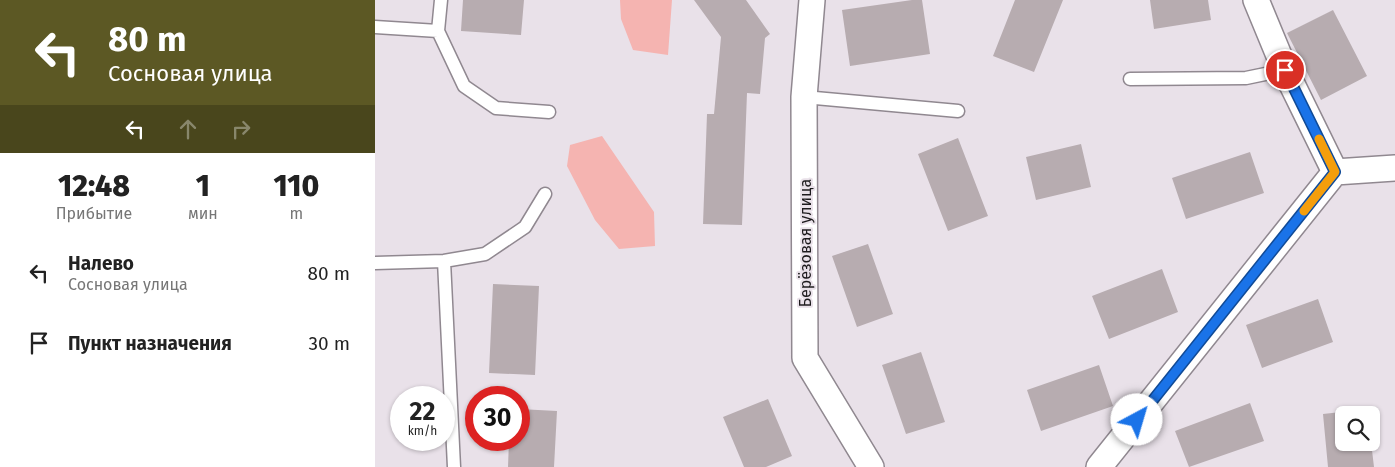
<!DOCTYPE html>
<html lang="ru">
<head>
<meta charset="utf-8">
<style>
  body { margin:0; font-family:"Fira Sans",sans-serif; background:#f6f6f6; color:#222; height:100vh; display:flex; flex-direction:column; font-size:19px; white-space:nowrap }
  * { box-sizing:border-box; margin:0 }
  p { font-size:16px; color:#767676 }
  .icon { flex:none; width:28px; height:28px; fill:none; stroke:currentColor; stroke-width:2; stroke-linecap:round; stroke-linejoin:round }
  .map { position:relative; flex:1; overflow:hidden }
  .sheet { display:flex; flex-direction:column; background:#fff; width:375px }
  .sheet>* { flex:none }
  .hud { background:#5c5824; color:#fff; overflow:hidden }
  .controls { position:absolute; left:960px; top:406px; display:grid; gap:10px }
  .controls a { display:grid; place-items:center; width:45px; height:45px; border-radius:8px; background:#fff; box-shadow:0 1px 4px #0004; font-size:25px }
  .speed { position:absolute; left:15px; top:386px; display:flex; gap:10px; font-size:25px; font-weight:700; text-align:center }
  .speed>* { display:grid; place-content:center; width:65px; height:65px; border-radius:50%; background:#fff; box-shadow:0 1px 4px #0004; line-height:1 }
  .speed small { font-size:12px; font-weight:400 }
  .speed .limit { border:8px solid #d22; background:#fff; color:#111 }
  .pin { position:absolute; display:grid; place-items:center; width:42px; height:42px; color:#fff; margin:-21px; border:2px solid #fff; border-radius:50%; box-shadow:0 1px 5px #0007 }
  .me { position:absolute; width:55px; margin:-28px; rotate:39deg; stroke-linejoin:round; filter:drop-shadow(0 0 4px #0008) }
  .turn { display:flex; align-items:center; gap:18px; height:105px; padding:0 25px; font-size:22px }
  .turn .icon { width:65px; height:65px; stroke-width:2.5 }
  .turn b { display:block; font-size:35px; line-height:42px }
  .lanes { display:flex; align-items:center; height:48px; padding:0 25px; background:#0003; justify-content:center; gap:25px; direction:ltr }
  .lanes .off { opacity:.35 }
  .eta { display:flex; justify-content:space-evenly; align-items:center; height:85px; text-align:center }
  .eta b { font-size:30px; font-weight:800; line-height:35px }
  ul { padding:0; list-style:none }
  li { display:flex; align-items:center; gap:15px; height:70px; padding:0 25px }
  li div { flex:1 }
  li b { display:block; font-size:19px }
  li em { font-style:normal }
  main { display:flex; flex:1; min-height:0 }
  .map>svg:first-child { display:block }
  .green { fill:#f5b4b1 }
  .building { fill:#b7acb0 }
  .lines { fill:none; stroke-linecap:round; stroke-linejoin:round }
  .lane-casing { stroke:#908890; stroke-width:15 }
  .street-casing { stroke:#908890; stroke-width:28 }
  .lane { stroke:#fff; stroke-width:12 }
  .street { stroke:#fff; stroke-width:25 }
  .route-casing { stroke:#114b97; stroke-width:12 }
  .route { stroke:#1a73e8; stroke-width:9 }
  .slow { stroke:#f59e0b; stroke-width:9 }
  .labels { text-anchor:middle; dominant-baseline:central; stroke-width:4; stroke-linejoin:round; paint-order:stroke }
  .street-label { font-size:16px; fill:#1c1a1c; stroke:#e9e1e9 }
</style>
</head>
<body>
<main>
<section class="sheet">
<div class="hud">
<div class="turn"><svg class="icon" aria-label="left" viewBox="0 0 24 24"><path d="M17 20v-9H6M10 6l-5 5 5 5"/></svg><div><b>80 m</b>Сосновая улица</div></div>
<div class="lanes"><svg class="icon" aria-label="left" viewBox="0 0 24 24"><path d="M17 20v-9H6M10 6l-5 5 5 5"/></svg><svg class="icon off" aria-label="ahead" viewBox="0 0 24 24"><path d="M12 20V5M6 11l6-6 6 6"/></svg><svg class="icon off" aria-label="right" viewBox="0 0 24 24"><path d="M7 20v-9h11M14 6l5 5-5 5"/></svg></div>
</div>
<div class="eta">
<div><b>12:48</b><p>Прибытие</p></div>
<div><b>1</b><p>мин</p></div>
<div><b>110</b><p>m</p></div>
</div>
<ul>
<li><svg class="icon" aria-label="left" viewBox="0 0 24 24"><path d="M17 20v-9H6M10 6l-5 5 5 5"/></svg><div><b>Налево</b><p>Сосновая улица</p></div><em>80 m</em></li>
<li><svg class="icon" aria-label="arrive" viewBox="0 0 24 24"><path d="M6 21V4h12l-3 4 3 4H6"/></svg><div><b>Пункт назначения</b></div><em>30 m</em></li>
</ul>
</section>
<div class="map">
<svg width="1020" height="467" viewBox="0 0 1020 467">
  <rect width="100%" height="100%" fill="#e9e1e9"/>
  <!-- green -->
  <path class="green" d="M 245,0 L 297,0 L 293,55 L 258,50 L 246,19 Z
    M 227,136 L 279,212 L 280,246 L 244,249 L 220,220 L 192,166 L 195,145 Z"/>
  <!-- building -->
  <path class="building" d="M 88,0 L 149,0 L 146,35 L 86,31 Z
    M 319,0 L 371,0 L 395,34 L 390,38 L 385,94 L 372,93 L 367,225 L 328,224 L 332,114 L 339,114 L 346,37 Z
    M 537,0 L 547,0 L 555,54 L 475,66 L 467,10 Z
    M 640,0 L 688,0 L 659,72 L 618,56 Z
    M 775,0 L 833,0 L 836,20 L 779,29 Z
    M 958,10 L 992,76 L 946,100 L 912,33 Z
    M 583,138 L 613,216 L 573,231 L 543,154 Z
    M 706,144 L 716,187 L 661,200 L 651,157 Z
    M 875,152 L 889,193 L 811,219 L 797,178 Z
    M 493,244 L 518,314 L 482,327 L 457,256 Z
    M 787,269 L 803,312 L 734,339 L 717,296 Z
    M 118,284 L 164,286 L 160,375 L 114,373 Z
    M 943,299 L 958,342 L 887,368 L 871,325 Z
    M 546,352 L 570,422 L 531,434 L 507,365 Z
    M 724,365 L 738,406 L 666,431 L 652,390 Z
    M 393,399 L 417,456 L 391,467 L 369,467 L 348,417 Z
    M 875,403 L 889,441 L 814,467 L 800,431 Z
    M 144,409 L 182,411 L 179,467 L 133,467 L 134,440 L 144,440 Z
    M 993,409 L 994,415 L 969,415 L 969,442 L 996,442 L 999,467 L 953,467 L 948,414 Z"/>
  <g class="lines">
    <defs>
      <path id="lane" d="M 0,27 L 63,31 L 66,0
        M 63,31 L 89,86 L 121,108 L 174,112
        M 755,79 L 871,78 L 910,70
        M 429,97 L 583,111
        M 69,261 L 79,467
        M 0,263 L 69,261 L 110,254 L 150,227 L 170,194"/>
      <path id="street" d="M 437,0 L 429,97 L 430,358 L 496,467
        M 881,0 L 910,70 L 960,172
        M 960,172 L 1020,168
        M 724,467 L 960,172"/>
    </defs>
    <!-- lane casing -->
    <use href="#lane" class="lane-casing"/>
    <!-- street casing -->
    <use href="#street" class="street-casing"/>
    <!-- lane -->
    <use href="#lane" class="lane"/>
    <!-- street -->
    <use href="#street" class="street"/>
  </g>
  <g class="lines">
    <defs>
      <path id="route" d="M 762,420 L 960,172 L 910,70"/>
    </defs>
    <!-- route casing -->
    <use href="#route" class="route-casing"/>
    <!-- route -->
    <use href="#route" class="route"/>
    <!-- slow -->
    <path class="slow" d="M 929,211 L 960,172 L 944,139"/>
  </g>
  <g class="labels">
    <!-- street labels -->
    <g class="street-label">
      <text transform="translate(430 243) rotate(-90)">Берёзовая улица</text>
    </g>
  </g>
</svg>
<div class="controls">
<a><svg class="icon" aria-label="search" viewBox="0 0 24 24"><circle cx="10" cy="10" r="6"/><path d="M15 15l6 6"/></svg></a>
</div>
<div class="speed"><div>22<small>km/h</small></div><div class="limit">30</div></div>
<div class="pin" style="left:910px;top:70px;background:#d93025"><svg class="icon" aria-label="arrive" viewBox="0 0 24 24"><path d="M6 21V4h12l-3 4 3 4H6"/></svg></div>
<svg class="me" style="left:762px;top:420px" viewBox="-20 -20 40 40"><circle r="19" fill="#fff"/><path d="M0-13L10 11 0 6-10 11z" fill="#1a73e8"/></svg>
</div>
</main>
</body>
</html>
